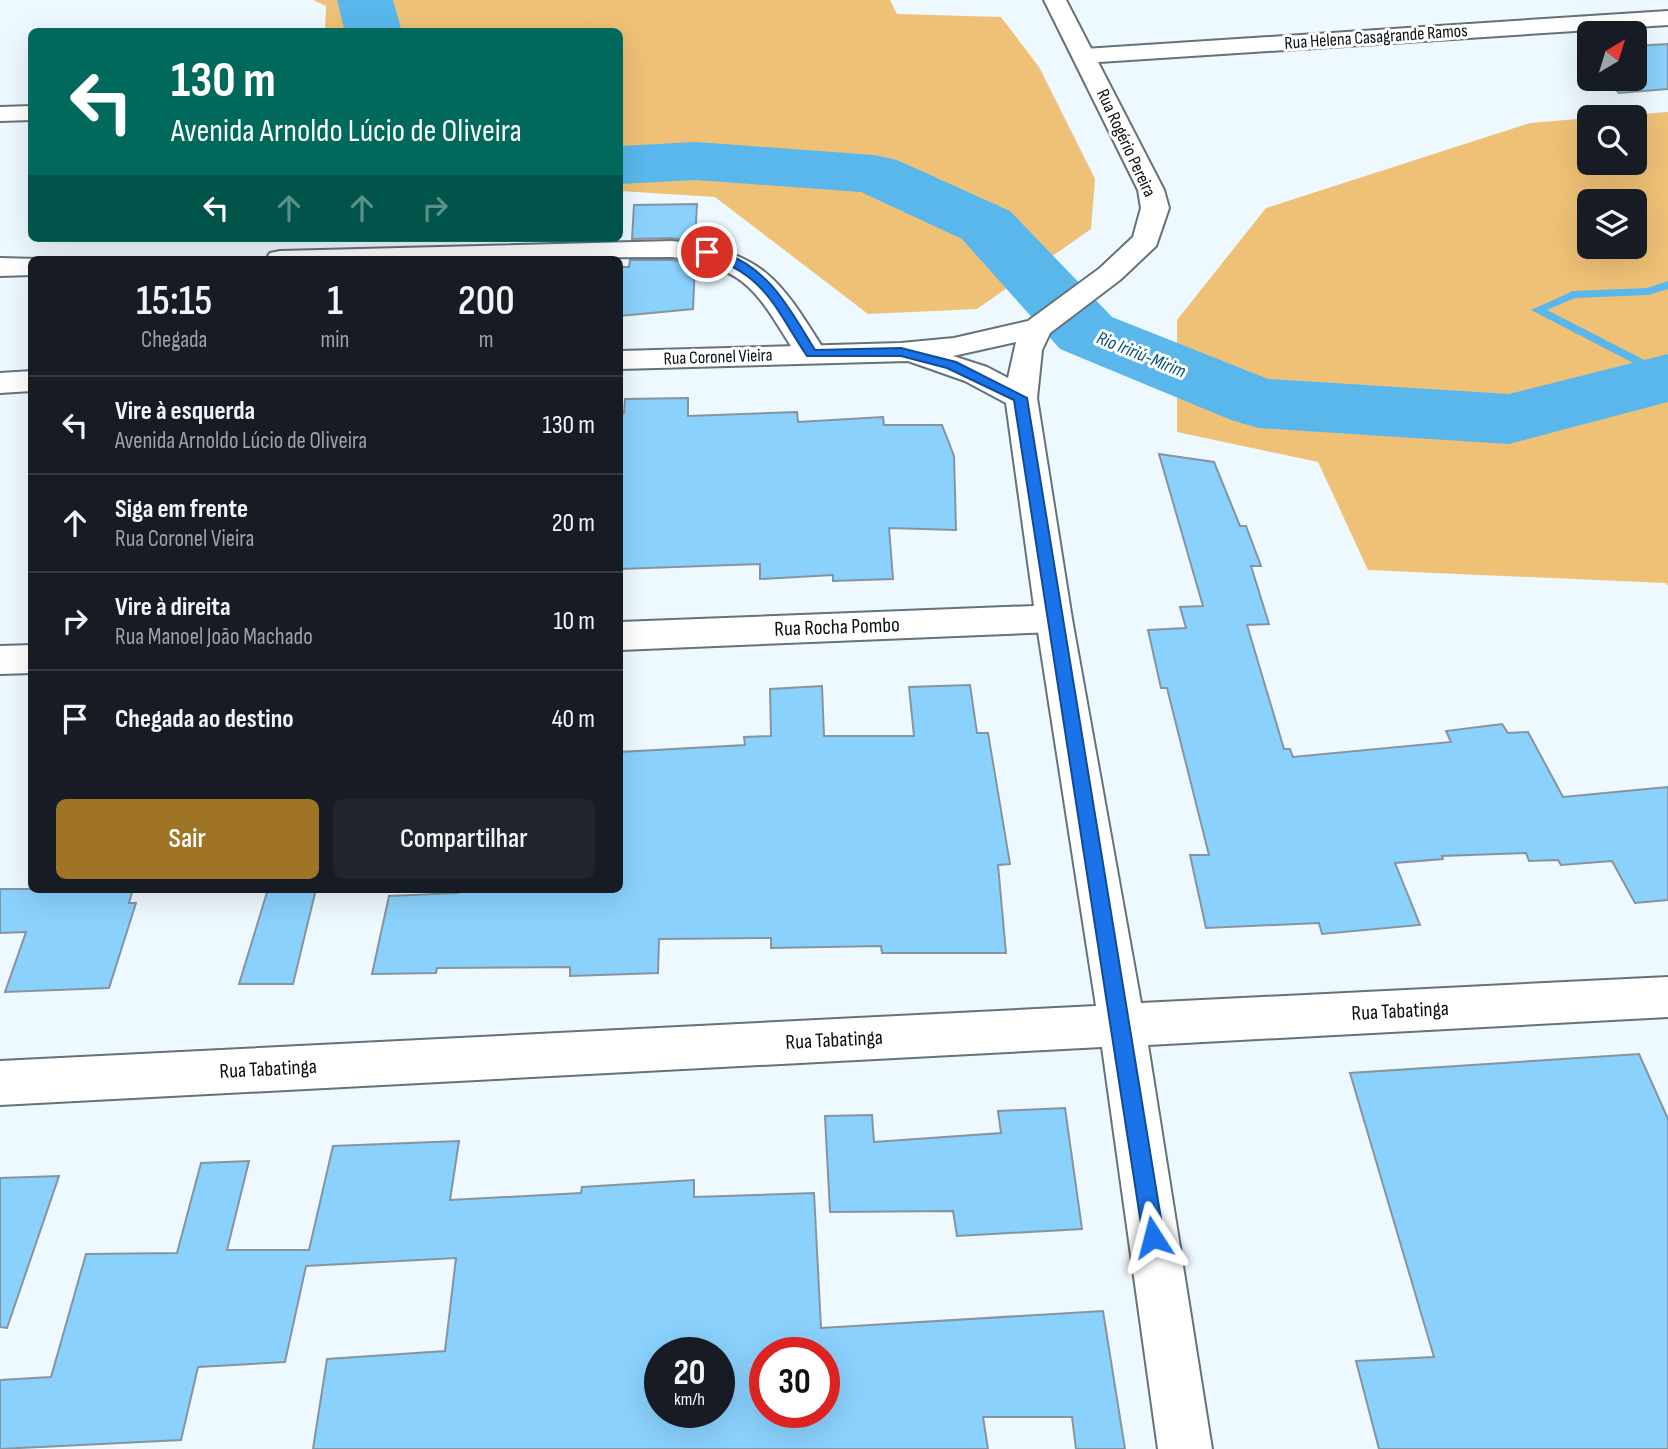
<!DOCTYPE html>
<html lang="pt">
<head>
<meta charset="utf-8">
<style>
  body { margin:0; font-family:"Sofia Sans Condensed",sans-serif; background:#20242c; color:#f1f3f6; height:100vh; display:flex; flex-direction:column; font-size:26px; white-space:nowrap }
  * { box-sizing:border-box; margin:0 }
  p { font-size:23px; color:#9ea1a6 }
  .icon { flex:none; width:38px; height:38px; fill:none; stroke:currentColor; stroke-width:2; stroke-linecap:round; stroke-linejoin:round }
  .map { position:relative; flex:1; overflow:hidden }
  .details { position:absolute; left:28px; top:256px; width:595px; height:637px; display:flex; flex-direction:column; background:#171b24; border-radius:10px; box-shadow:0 7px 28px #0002 }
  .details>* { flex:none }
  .banner { position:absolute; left:28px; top:28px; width:595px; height:214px; border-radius:10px; box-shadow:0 7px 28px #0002; background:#00695c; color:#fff; overflow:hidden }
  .needle { width:46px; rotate:38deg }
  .tools { position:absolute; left:1577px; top:21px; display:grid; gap:14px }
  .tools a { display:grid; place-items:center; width:70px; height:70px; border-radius:10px; background:#171b24; box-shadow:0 7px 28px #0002; font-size:35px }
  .speed { position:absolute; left:644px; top:1337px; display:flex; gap:14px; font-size:35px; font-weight:700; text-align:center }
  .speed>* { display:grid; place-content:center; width:91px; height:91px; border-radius:50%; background:#171b24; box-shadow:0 7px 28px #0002; line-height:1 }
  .speed small { font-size:18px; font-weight:400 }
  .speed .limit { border:10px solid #d22; background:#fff; color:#111 }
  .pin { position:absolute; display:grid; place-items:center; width:60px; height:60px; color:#fff; margin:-30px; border:4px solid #fff; border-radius:50%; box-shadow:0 2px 7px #0007 }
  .me { position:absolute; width:77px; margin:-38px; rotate:351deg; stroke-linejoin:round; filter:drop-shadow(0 0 5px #0008) }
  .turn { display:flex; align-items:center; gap:24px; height:147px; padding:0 28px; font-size:32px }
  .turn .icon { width:91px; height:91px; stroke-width:2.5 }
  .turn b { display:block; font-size:49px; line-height:60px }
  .lanes { display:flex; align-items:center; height:66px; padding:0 28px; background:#0003; justify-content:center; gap:35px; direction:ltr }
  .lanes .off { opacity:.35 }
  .eta { display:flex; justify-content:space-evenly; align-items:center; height:119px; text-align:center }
  .eta b { font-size:42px; font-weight:600; line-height:49px }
  .cta { display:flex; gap:14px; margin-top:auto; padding:14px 28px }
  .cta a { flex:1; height:80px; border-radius:10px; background:#9f7424; color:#fff; font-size:28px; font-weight:600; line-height:80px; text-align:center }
  .cta a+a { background:#20242c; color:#f1f3f6 }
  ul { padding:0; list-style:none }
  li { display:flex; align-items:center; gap:21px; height:98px; padding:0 28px; border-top:2px solid #363941 }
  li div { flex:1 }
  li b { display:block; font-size:26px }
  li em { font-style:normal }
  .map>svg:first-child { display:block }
  .green { fill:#efc177; fill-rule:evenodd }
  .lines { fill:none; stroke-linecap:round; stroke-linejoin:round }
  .stream { fill:#59b7ec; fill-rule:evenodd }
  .river { fill:#59b7ec; fill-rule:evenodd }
  .building { fill:#8ad1fd; stroke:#85949e; stroke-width:2; fill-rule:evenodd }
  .street-casing { stroke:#63727b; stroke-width:4 }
  .secondary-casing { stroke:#63727b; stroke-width:4 }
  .street { fill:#fff; fill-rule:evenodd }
  .secondary { fill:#fff; fill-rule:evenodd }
  .route { fill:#1a73e8; stroke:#114b97; stroke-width:2 }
  .labels { text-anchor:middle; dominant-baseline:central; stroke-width:6; stroke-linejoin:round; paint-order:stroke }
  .far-street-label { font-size:18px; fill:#090f12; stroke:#fff }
  .far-water-label { font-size:19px; font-style:italic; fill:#055376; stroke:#fff }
  .street-label { font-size:21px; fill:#090f12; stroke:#fff }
</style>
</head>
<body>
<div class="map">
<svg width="1668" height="1449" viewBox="0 0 1668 1449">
  <rect width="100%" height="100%" fill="#eef8ff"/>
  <!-- green -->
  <path class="green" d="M 313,0 L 890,0 L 897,14 L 1001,17 L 1039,67 L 1095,179 L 1091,229 L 977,309 L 868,314 L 715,197 L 620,191 L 620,32 L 325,31 L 326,6 Z
    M 1668,112 L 1668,586 L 1666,583 L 1368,570 L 1318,462 L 1177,432 L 1177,320 L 1266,208 L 1530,123 L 1589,118 L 1589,163 L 1634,163 L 1634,117 L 1604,117 ZM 1589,201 L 1634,201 L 1634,247 L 1589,247 Z"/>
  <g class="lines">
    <!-- stream -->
    <path class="stream" d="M 1668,281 L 1668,289 L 1648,295 L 1575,298 L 1547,310 L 1668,372 L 1668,381 L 1531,310 L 1573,291 L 1647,288 Z"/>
    <!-- river -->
    <path class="river" d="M 337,0 L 393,0 L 402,32 L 345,32 Z
      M 696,142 L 874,155 L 897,160 L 1010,211 L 1112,317 L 1268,379 L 1509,394 L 1668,354 L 1668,402 L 1509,444 L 1258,428 L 1231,420 L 1060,349 L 962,239 L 861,192 L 696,180 L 620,184 L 620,146 Z"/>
  </g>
  <!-- building -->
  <path class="building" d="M 1668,44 L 1668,89 L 1619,93 L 1605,79 L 1634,79 L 1634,46 Z
    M 697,204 L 695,242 L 672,238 L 632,239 L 634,205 Z
    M 630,260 L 672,260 L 695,264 L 693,309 L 620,316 L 620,267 L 629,267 Z
    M 688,398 L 688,416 L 797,412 L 798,422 L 883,417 L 884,425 L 942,425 L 954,456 L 956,530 L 889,528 L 893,579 L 833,581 L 833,575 L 760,579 L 760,564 L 620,569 L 620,413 L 624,413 L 625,399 Z
    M 1159,454 L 1214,462 L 1240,526 L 1246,526 L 1261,566 L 1251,566 L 1269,624 L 1247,625 L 1284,749 L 1290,749 L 1293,757 L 1451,742 L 1446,731 L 1502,724 L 1508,733 L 1528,732 L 1563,797 L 1668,787 L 1668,900 L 1635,903 L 1612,861 L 1561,865 L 1558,860 L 1529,861 L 1526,853 L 1442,856 L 1443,859 L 1395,863 L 1420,925 L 1322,934 L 1319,923 L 1206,928 L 1190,855 L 1209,855 L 1167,688 L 1161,688 L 1148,630 L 1186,628 L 1180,607 L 1203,606 Z
    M 970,685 L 977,733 L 988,733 L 1010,864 L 998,865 L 1006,953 L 882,953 L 881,946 L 771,948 L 771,938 L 659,939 L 658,973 L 570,976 L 570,967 L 437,968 L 436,973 L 372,974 L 389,896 L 458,893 L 459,889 L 620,889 L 620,752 L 745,745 L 744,737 L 771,736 L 770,689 L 822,686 L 824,736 L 914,736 L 909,687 Z
    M 0,889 L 133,889 L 129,903 L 136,903 L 109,988 L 5,992 L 26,932 L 0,933 Z
    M 268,889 L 316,889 L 293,984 L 239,984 Z
    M 1639,1054 L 1668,1119 L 1668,1449 L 1379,1449 L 1356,1361 L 1434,1357 L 1350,1073 Z
    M 1065,1108 L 1082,1229 L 957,1236 L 953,1211 L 830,1212 L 825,1116 L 872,1115 L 874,1142 L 1001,1133 L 998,1111 Z
    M 459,1141 L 450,1200 L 581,1193 L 582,1187 L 694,1180 L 694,1197 L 814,1193 L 821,1328 L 1103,1311 L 1125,1449 L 1076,1449 L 1072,1417 L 983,1417 L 988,1449 L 313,1449 L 327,1359 L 445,1351 L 456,1258 L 306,1266 L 285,1362 L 198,1367 L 181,1440 L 0,1449 L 0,1380 L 51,1377 L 86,1254 L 177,1253 L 201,1163 L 249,1161 L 227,1250 L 309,1250 L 333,1146 ZM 660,1353 L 719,1353 L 719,1412 L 660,1412 ZM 765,1353 L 824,1353 L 824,1412 L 765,1412 Z
    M 59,1176 L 7,1328 L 0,1327 L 0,1178 Z"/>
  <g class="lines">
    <defs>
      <path id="street" d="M 1668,11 L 1668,25 L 1084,63 L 1076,61 L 1072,56 L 1076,51 L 1084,49 Z
        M 32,106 L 32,120 L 0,121 L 0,107 Z
        M 672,241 C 764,252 779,278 826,353 L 822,360 L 811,362 L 800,360 C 759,298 753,268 672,257 L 266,259 L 270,253 L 280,251 Z
        M 0,258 L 38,259 L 32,259 L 32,275 L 0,276 Z
        M 1054,606 L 1067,610 L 1072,619 L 1141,1003 L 1668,977 L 1668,1017 L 1148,1045 L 1212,1449 L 1158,1449 L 1102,1047 L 0,1105 L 0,1061 L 1096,1006 L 1036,619 L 1041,610 Z"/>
      <path id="secondary" d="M 1044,0 L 1066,0 L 1164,190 L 1169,208 L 1156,246 L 1120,280 L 1050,333 L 1042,350 L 1037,398 L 1072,619 L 1067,628 L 1054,632 L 620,650 L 620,622 L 1034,606 L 1006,403 L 965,381 L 908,361 L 620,369 L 620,351 L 901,343 L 954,338 L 1028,321 L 1100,268 L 1133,237 L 1141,208 L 1138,190 ZM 1016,342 L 1008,378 L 987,367 L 953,356 Z
        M 32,371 L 32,391 L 0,393 L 0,373 Z
        M 32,645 L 32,673 L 0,674 L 0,646 Z"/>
    </defs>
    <!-- street casing -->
    <use href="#street" class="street-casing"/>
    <!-- secondary casing -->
    <use href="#secondary" class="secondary-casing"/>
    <!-- street -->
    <use href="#street" class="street"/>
    <!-- secondary -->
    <use href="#secondary" class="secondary"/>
  </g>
  <!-- route -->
  <path class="route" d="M 703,249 C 710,248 717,251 724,253 C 770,269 790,310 815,350 L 901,348 L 956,362 L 1027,398 L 1164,1237 L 1161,1244 L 1153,1247 L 1146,1244 L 1143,1237 L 1014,400 L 947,368 L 901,356 L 807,356 C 773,305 766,275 703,254 Z"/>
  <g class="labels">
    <!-- far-street labels -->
    <g class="far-street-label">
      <text transform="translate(1376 37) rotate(-4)">Rua Helena Casagrande Ramos</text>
      <text transform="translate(1126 143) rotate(65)">Rua Rogério Pereira</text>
      <text transform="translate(718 357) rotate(-2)">Rua Coronel Vieira</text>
    </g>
    <!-- far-water labels -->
    <g class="far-water-label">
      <text transform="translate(1141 355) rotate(22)">Rio Iririú-Mirim</text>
    </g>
    <!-- street labels -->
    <g class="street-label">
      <text transform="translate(837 627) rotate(-2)">Rua Rocha Pombo</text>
      <text transform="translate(1400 1011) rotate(-3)">Rua Tabatinga</text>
      <text transform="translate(834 1040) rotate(-3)">Rua Tabatinga</text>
      <text transform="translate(268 1069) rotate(-3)">Rua Tabatinga</text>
    </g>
  </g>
</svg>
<div class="tools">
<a><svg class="needle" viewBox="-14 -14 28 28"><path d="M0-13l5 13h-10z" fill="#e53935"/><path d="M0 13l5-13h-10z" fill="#9ea1a6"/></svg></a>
<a><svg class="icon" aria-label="search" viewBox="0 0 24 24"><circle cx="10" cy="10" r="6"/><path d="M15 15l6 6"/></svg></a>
<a><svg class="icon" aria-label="layers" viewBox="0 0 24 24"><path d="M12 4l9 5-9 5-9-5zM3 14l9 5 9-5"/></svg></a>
</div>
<div class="speed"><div>20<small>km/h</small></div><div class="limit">30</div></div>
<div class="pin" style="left:707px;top:252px;background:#d93025"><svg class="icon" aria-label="arrive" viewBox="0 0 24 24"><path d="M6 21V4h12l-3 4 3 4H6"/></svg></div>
<svg class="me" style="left:1153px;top:1237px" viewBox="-20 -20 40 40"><path d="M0-17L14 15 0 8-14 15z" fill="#1a73e8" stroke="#fff" stroke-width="4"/></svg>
<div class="banner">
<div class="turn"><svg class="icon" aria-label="left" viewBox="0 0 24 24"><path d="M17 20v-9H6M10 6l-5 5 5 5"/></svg><div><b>130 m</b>Avenida Arnoldo Lúcio de Oliveira</div></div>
<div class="lanes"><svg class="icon" aria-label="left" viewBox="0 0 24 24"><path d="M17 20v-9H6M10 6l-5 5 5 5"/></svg><svg class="icon off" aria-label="ahead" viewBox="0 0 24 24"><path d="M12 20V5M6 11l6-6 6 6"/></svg><svg class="icon off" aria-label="ahead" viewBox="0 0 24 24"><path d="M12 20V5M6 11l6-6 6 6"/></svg><svg class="icon off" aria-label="right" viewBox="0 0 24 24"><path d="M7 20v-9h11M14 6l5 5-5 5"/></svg></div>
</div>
<section class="details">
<div class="eta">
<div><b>15:15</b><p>Chegada</p></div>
<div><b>1</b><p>min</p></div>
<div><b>200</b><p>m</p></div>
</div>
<ul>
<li><svg class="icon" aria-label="left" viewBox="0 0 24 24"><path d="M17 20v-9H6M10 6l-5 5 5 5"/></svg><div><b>Vire à esquerda</b><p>Avenida Arnoldo Lúcio de Oliveira</p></div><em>130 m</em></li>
<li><svg class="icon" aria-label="ahead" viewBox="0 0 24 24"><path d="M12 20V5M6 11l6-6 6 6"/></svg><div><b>Siga em frente</b><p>Rua Coronel Vieira</p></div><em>20 m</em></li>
<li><svg class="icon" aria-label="right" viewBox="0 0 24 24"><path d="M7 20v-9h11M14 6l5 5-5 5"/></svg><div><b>Vire à direita</b><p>Rua Manoel João Machado</p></div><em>10 m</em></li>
<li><svg class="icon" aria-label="arrive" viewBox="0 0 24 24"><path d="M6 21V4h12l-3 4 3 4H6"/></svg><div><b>Chegada ao destino</b></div><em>40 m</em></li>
</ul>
<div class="cta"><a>Sair</a><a>Compartilhar</a></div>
</section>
</div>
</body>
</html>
